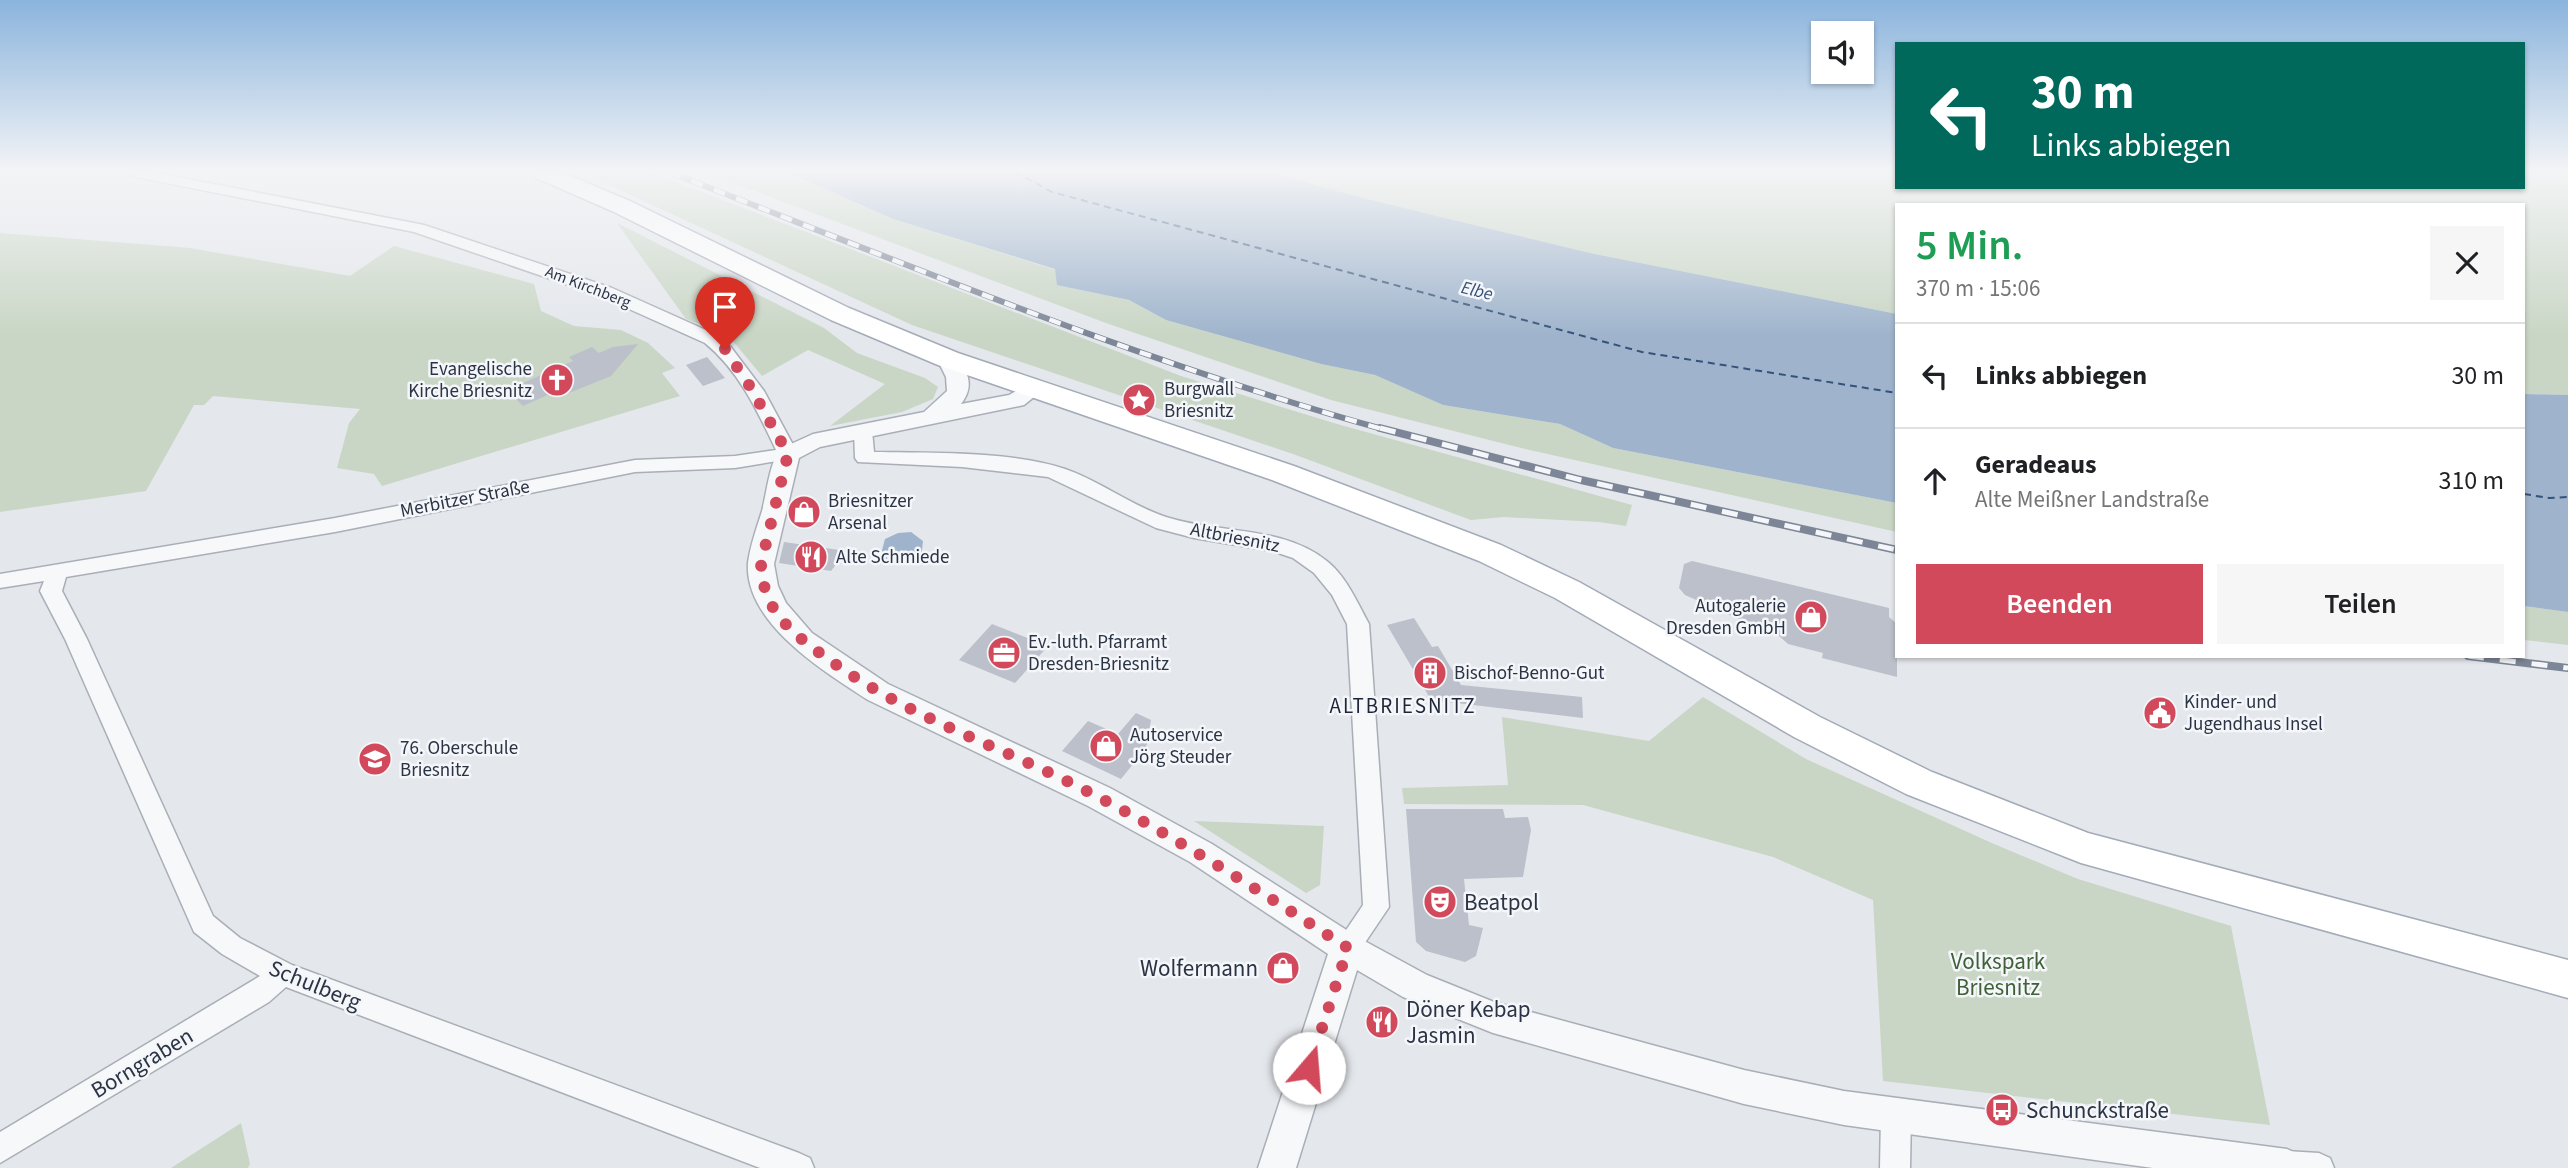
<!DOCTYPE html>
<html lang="de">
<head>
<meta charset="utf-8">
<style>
  body { margin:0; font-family:"Source Sans 3",sans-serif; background:#f6f6f6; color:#202124; height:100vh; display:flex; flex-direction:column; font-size:26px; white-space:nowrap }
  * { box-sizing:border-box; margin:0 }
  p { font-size:23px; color:#757577 }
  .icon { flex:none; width:38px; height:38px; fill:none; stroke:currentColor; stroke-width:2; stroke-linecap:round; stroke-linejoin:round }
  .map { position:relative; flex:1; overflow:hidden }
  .side { position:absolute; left:1895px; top:203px; width:630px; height:455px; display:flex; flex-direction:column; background:#fff; border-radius:0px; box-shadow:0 2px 5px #0004 }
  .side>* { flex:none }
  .guide { position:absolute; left:1895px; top:42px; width:630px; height:147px; border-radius:0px; box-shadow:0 2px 5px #0004; background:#00695c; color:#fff; overflow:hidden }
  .buttons { position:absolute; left:1811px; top:21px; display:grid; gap:14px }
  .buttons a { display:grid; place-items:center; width:63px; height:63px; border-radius:0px; background:#fff; box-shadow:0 2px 5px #0004; font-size:35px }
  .pin { position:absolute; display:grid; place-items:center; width:60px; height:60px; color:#fff; margin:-72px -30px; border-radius:50% 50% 50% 0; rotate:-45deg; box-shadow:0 0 7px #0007 }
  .pin .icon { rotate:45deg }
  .me { position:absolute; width:77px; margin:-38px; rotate:18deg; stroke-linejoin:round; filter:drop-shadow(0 0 5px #0008) }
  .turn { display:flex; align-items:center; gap:24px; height:147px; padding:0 21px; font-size:32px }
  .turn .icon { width:91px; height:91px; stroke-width:2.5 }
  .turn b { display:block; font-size:49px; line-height:60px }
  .round { display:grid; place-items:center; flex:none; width:74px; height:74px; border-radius:0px; background:#f6f6f6 }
  .overview { display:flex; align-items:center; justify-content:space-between; height:119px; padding:0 21px }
  h1 { font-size:42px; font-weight:600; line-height:52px; color:#1e9e55 }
  .button { display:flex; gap:14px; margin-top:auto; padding:14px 21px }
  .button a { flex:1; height:80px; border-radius:0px; background:#d1495b; color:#fff; font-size:28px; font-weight:600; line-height:80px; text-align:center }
  .button a+a { background:#f6f6f6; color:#202124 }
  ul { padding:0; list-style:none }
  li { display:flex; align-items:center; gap:21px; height:105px; padding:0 21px; border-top:2px solid #e0e0e0 }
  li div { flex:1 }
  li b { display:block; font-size:26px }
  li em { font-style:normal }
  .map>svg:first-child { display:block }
  .green { fill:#c9d6c5 }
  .water { fill:#9fb4cc }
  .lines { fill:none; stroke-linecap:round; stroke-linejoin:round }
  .ferry { stroke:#34527a; stroke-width:2; stroke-dasharray:7 5; stroke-linecap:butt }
  .building { fill:#bbc0ca }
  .minor-casing { stroke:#a9aeb7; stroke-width:3 }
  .tertiary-casing { stroke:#a9aeb7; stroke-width:3 }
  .primary-casing { stroke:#a3abb8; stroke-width:3 }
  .minor { fill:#f7f8fa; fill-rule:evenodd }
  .tertiary { fill:#f7f8fa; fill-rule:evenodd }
  .primary { fill:#fff; fill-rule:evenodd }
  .rail-far1-casing { stroke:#7d8696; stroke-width:6 }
  .rail-casing { stroke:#7d8696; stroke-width:8 }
  .rail-far1 { stroke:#f4f6f9; stroke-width:4.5; stroke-dasharray:12; stroke-linecap:butt }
  .rail { stroke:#f4f6f9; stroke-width:5; stroke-dasharray:16; stroke-linecap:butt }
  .route { stroke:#d1495b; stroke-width:12; stroke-dasharray:0 21.6 }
  .labels { text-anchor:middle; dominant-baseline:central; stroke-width:5; stroke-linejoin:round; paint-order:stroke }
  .far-street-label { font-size:16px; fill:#2b3445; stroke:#f4f6f9 }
  .far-water-label { font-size:18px; font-style:italic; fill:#34527a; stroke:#f4f6f9 }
  .poi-label { font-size:19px; fill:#2b3445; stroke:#f4f6f9; text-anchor:start }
  .street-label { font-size:19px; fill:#2b3445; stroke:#f4f6f9 }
  .neighbourhood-label { font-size:21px; letter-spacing:2px; fill:#1d2536; stroke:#f4f6f9 }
  .near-poi-label { font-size:23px; fill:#2b3445; stroke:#f4f6f9; text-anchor:start }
  .near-park-label { font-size:23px; fill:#3f6138; stroke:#f4f6f9 }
  .near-street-label { font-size:23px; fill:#2b3445; stroke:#f4f6f9 }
</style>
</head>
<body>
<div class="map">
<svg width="2568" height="1168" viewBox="0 0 2568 1168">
  <rect width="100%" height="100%" fill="#e4e7ec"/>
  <!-- green -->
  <path class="green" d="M 581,172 L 650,172 L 1181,376 L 1337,424 L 1632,505 L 1626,526 L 1599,522 L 1504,517 L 1471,520 L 1293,454 L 912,325 Z
    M 704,172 L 787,172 L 893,219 L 1056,270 L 1058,285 L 1129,300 L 1166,320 L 1321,364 L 1375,375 L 1443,405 L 1560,424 L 1613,448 L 1897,503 L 1897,532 L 1521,448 L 1331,400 L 1106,323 Z
    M 1269,172 L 1897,172 L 1897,187 L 2524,187 L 2524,172 L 2568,172 L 2568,395 L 2524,394 L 2524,205 L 1897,205 L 1897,314 L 1590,253 L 1363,198 Z
    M 617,223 L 824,328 L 857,353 L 925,378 L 938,387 L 933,399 L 902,412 L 830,426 L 885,384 L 808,350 L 762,376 L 727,334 L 686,319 Z
    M 0,233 L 190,248 L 350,276 L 394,246 L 534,284 L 541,311 L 574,326 L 621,330 L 648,343 L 675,368 L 662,373 L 680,396 L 382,486 L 374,474 L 337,468 L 349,423 L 360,409 L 213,396 L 204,405 L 194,405 L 146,491 L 0,512 Z
    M 2524,606 L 2568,612 L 2568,645 L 2524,640 Z
    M 1703,697 L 1806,759 L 1994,844 L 2078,879 L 2231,926 L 2270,1125 L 1883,1081 L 1873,900 L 1773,857 L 1583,805 L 1404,804 L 1402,788 L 1508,785 L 1502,717 L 1649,741 Z
    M 1194,821 L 1324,826 L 1320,885 L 1306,893 Z
    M 241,1123 L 250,1164 L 248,1168 L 171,1168 Z"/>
  <!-- water -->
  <path class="water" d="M 787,172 L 1269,172 L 1363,198 L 1590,253 L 1897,314 L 1897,503 L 1613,448 L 1560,424 L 1443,405 L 1375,375 L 1321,364 L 1166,320 L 1129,300 L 1057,285 L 1055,269 L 893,219 Z
    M 2524,394 L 2568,395 L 2568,612 L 2524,606 Z
    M 911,532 L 923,541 L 921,559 L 917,564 L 906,565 L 884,562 L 881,554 L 885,539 L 898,533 Z"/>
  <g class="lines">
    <!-- ferry -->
    <path class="ferry" d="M 1015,172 L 1052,192 L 1642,352 L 1897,393
      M 2524,494 L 2549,498 L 2568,497"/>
  </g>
  <!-- building -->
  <path class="building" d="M 638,344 L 611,376 L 564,395 L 559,390 L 523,406 L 507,390 L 573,361 L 569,357 L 592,347 L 599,353 L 613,347 Z
    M 707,357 L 725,378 L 703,386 L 686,365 Z
    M 784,542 L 846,551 L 831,571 L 779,563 Z
    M 1692,561 L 1889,608 L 1889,617 L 1897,624 L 1897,677 L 1822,658 L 1823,653 L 1788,644 L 1770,628 L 1748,623 L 1685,595 L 1679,588 L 1684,564 Z
    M 1414,618 L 1432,647 L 1438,646 L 1461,685 L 1582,697 L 1583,718 L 1431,700 L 1387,625 Z
    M 992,624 L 1048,646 L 1015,683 L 959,660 Z
    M 1136,713 L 1151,720 L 1146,748 L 1121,779 L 1062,751 L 1088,721 L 1118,734 Z
    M 1406,809 L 1503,809 L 1505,818 L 1528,817 L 1531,830 L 1523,877 L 1464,879 L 1469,925 L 1483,928 L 1476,956 L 1465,962 L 1426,951 L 1416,942 Z"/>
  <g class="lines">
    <defs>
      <path id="minor" d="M 124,172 L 152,172 L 424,225 L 612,288 L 717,335 L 730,346 L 764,391 L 798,454 L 795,458 L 735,468 L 635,472 L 335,532 L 66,577 L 62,591 L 87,639 L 213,916 L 240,938 L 292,965 L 799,1153 L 810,1158 L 814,1168 L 760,1168 L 286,987 L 269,1002 L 0,1163 L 0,1132 L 260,976 L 222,954 L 194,932 L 65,639 L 40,591 L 44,581 L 0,588 L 0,574 L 335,518 L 635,460 L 735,456 L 776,450 C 757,410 739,371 705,343 L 600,296 L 414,232 L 131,176 Z
        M 863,425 L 872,431 L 874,452 C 929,453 1013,451 1065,469 C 1100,481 1130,505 1166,517 C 1218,534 1283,525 1328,562 C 1347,578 1357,602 1369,624 L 1389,907 L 1356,956 L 1347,960 L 1338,956 L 1334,948 L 1363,905 L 1347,624 L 1332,595 L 1314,573 L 1293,558 L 1272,551 L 1194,538 L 1156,528 L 1048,477 L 962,467 L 858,462 L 855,458 L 854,431 Z
        M 1896,1101 L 1906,1105 L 1911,1115 L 1910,1168 L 1880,1168 L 1881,1115 L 1886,1105 Z
        M 2285,1151 L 2319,1153 L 2330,1158 L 2334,1168 L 2271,1168 L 2274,1156 Z"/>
      <path id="tertiary" d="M 948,352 L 956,354 C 968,372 975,386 961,404 L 1009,395 L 1034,381 L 1042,383 L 1045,388 L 1024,405 L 820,447 L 799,458 L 774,564 L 778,586 L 786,603 L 812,633 L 888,684 L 1110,788 L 1212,844 L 1359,938 L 1427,975 L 1494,1002 L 1744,1070 L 1844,1091 L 2287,1149 L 2300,1155 L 2306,1168 L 2153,1168 L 1844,1125 L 1744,1104 L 1493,1033 L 1403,997 L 1357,970 L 1296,1168 L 1258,1168 L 1328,954 L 1190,862 L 1088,806 L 868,700 C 825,672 744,623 748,563 C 750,546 757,527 762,511 C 767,492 769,465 780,449 L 813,434 L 924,412 L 947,391 L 946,377 L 937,359 L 940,354 Z"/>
      <path id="primary" d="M 530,172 L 561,172 L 630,201 L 849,308 L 958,353 L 1294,466 L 1501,545 L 1579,582 L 1820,717 L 1932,772 L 2088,833 L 2568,960 L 2568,998 L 2081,863 L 1906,794 L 1794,737 L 1555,598 L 1479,561 L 1272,480 L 938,365 L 831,320 L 612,211 L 534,177 Z"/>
    </defs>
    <!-- minor casing -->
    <use href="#minor" class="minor-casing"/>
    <!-- tertiary casing -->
    <use href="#tertiary" class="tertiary-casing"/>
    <!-- primary casing -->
    <use href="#primary" class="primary-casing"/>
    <!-- minor -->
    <use href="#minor" class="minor"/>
    <!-- tertiary -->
    <use href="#tertiary" class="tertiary"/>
    <!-- primary -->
    <use href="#primary" class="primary"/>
    <defs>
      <path id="rail-far1" d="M 669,172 C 906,264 1140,362 1386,430"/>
      <path id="rail" d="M 1380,428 L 1581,480 L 1897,550
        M 2468,656 L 2568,668"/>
    </defs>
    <!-- rail-far1 casing -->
    <use href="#rail-far1" class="rail-far1-casing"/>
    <!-- rail casing -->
    <use href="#rail" class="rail-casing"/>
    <!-- rail-far1 -->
    <use href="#rail-far1" class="rail-far1"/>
    <!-- rail -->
    <use href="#rail" class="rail"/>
  </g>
  <!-- sky -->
  <linearGradient id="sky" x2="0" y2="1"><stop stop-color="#8bb4dd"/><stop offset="0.51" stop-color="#f3f4f6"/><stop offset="1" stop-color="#f3f4f6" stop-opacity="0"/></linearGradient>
  <rect width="2568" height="335" fill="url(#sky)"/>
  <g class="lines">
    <!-- route -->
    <path class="route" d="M 725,349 L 751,388 L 788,454 L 761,564 C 762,580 765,595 774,609 C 786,628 806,643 824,656 C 908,719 1010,749 1102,799 C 1187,844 1267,896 1348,948 L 1309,1068"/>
  </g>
  <!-- icons -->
  <defs>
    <symbol id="church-disc" viewBox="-11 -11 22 22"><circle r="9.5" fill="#d1495b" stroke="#f4f6f9"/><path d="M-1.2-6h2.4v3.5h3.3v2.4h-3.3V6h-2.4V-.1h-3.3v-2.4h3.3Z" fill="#fff"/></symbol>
    <symbol id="sight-disc" viewBox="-11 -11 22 22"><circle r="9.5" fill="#d1495b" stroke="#f4f6f9"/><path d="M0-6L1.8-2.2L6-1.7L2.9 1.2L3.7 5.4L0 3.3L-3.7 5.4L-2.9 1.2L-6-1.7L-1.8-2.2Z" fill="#fff"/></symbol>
    <symbol id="shop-disc" viewBox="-11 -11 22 22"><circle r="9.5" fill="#d1495b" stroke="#f4f6f9"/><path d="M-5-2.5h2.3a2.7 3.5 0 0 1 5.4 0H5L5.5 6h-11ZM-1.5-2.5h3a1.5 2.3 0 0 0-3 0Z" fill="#fff"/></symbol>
    <symbol id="restaurant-disc" viewBox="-11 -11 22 22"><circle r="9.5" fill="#d1495b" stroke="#f4f6f9"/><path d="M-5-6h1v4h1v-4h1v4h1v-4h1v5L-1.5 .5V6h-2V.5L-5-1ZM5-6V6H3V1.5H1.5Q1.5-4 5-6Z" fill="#fff"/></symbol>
    <symbol id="office-disc" viewBox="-11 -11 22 22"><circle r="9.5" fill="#d1495b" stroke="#f4f6f9"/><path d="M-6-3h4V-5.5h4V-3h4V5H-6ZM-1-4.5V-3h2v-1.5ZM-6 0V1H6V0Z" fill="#fff"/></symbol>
    <symbol id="building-disc" viewBox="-11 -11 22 22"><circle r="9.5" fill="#d1495b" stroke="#f4f6f9"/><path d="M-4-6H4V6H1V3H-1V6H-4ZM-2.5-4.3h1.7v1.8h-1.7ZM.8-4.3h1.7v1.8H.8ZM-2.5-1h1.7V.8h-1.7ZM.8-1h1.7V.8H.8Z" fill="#fff"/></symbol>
    <symbol id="civic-disc" viewBox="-11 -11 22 22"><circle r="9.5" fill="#d1495b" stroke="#f4f6f9"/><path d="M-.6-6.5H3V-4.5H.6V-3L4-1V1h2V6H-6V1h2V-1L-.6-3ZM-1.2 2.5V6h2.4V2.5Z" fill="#fff"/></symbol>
    <symbol id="school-disc" viewBox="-11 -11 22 22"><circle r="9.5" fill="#d1495b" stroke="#f4f6f9"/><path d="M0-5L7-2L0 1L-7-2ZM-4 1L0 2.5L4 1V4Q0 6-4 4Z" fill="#fff"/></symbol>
    <symbol id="theatre-disc" viewBox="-11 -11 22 22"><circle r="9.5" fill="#d1495b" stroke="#f4f6f9"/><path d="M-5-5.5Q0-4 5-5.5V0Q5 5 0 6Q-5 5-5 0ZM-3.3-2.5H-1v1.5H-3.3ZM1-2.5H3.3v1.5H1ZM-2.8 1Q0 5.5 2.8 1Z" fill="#fff"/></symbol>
    <symbol id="bus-disc" viewBox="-11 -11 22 22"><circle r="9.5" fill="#d1495b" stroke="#f4f6f9"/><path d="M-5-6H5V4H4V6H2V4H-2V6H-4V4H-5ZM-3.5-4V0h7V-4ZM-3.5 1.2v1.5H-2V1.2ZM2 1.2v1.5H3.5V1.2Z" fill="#fff"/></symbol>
  </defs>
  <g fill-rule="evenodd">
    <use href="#church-disc" x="538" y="361" width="38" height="38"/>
    <use href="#sight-disc" x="1120" y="381" width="38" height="38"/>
    <use href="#shop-disc" x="785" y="493" width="38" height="38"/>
    <use href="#restaurant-disc" x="792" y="538" width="38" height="38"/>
    <use href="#shop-disc" x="1792" y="598" width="38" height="38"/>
    <use href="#office-disc" x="985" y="634" width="38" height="38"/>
    <use href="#building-disc" x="1411" y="654" width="38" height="38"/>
    <use href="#civic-disc" x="2141" y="694" width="38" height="38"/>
    <use href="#shop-disc" x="1087" y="727" width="38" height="38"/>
    <use href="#school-disc" x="356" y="740" width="38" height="38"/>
    <use href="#theatre-disc" x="1421" y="883" width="38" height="38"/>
    <use href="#shop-disc" x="1264" y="949" width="38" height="38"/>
    <use href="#restaurant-disc" x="1363" y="1003" width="38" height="38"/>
    <use href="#bus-disc" x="1983" y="1091" width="38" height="38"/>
  </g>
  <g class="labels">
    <!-- far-street labels -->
    <g class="far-street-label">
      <text transform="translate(588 287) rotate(21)">Am Kirchberg</text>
    </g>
    <!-- far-water labels -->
    <g class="far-water-label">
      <text transform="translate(1477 291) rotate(14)">Elbe</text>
    </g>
    <!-- poi labels -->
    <g class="poi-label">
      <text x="532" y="369" text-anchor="end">Evangelische<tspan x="532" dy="22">Kirche Briesnitz</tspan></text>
      <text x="1164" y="389">Burgwall<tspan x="1164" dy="22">Briesnitz</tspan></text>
      <text x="828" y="501">Briesnitzer<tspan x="828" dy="22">Arsenal</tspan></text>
      <text x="836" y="557">Alte Schmiede</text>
      <text x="1786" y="606" text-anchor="end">Autogalerie<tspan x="1786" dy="22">Dresden GmbH</tspan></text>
      <text x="1028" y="642">Ev.-luth. Pfarramt<tspan x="1028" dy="22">Dresden-Briesnitz</tspan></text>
      <text x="1454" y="673">Bischof-Benno-Gut</text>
      <text x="2184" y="702">Kinder- und<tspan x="2184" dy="22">Jugendhaus Insel</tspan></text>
      <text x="1130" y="735">Autoservice<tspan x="1130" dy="22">Jörg Steuder</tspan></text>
      <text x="400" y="748">76. Oberschule<tspan x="400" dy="22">Briesnitz</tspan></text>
    </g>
    <!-- street labels -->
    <g class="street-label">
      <text transform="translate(465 499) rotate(-11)">Merbitzer Straße</text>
      <text transform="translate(1235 538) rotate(11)">Altbriesnitz</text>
    </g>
    <!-- neighbourhood labels -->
    <g class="neighbourhood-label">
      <text x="1403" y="706">ALTBRIESNITZ</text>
    </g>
    <!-- near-poi labels -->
    <g class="near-poi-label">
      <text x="1464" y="902">Beatpol</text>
      <text x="1258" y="968" text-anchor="end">Wolfermann</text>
      <text x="1406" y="1009">Döner Kebap<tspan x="1406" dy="26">Jasmin</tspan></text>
      <text x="2026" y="1110">Schunckstraße</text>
    </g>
    <!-- near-park labels -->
    <g class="near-park-label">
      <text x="1998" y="961">Volkspark<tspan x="1998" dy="26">Briesnitz</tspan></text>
    </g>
    <!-- near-street labels -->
    <g class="near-street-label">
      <text transform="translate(315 985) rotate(22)">Schulberg</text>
      <text transform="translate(142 1063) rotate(-31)">Borngraben</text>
    </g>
  </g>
</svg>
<div class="buttons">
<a><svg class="icon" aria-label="sound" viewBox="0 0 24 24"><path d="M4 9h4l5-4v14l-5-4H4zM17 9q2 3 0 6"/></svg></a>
</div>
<div class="pin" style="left:725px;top:349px;background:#d93025"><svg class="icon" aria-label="arrive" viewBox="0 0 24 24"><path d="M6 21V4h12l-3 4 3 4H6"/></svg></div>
<svg class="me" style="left:1309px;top:1068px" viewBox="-20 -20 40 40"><circle r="19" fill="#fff"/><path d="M0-13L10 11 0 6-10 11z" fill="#d1495b"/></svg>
<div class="guide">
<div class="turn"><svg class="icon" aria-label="left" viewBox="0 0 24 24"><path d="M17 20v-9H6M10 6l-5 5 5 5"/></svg><div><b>30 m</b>Links abbiegen</div></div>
</div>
<section class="side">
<div class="overview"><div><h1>5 Min.</h1><p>370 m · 15:06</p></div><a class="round"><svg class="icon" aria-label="close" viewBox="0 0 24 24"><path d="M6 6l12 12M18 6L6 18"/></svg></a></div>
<ul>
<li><svg class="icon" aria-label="left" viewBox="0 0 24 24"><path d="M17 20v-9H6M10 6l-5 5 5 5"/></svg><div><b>Links abbiegen</b></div><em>30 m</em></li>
<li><svg class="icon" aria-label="ahead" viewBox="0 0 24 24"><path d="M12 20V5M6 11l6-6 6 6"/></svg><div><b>Geradeaus</b><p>Alte Meißner Landstraße</p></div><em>310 m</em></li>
</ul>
<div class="button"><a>Beenden</a><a>Teilen</a></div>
</section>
</div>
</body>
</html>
